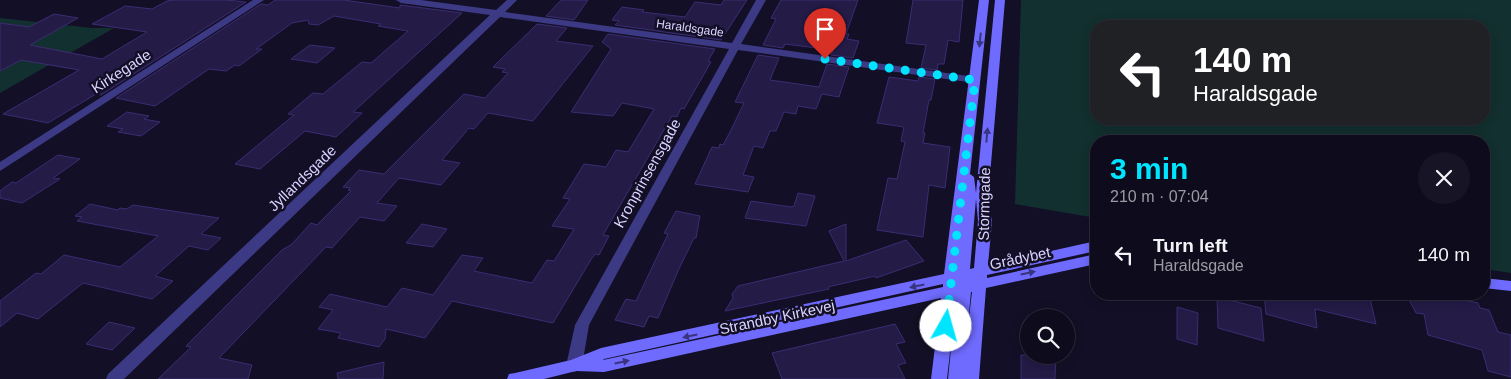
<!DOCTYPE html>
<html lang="en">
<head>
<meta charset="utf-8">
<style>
  body { margin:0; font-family:Arial,sans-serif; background:#171425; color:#f1f3f6; height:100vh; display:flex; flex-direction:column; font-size:19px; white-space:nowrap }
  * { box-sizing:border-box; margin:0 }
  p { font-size:16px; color:#9b9ba3 }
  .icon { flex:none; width:28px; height:28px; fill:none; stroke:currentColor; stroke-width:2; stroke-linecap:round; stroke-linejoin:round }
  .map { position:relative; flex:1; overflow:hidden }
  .sheet { position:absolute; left:1090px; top:135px; width:400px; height:165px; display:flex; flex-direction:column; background:#0e0b1c; border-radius:20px; box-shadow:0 2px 12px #0003,0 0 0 1px #2e2b3b }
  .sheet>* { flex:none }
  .hud { position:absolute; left:1090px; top:20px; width:400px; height:105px; border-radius:20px; box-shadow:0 2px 12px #0003,0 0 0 1px #2e2b3b; background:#202124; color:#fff; overflow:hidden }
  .controls { position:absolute; left:1020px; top:309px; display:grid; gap:10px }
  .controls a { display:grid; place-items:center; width:55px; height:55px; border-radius:50%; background:#0e0b1c; box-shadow:0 2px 12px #0003,0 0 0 1px #2e2b3b; font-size:25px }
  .pin { position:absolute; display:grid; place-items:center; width:42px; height:42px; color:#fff; margin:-51px -21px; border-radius:50% 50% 50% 0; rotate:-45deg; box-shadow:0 0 5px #0007 }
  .pin .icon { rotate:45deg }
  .me { position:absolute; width:55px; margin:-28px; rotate:7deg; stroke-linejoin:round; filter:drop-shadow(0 0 4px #0008) }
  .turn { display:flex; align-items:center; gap:18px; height:105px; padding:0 20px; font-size:22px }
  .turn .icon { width:65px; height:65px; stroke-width:2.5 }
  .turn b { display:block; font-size:35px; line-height:42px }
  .round { display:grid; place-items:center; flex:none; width:52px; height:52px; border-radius:26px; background:#171425 }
  .overview { display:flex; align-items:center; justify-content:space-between; height:85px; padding:0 20px }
  h1 { font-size:30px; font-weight:700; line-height:38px; color:#00e5ff }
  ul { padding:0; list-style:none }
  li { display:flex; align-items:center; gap:15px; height:70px; padding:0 20px }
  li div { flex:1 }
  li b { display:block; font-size:19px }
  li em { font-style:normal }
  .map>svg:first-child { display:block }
  .green { fill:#12302f; fill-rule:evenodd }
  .building { fill:#241b47; stroke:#3b2d73 }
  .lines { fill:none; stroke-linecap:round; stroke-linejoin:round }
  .street { fill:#3d3a85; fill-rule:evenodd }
  .secondary { fill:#6f6bff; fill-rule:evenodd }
  .oneway { fill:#38347d }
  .route { stroke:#00e5ff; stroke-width:9; stroke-dasharray:0 16.2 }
  .labels { text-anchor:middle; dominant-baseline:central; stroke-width:5; stroke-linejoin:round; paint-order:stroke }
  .far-street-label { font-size:12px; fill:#d9d4ff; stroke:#130f26 }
  .street-label { font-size:15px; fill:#d9d4ff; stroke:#130f26 }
</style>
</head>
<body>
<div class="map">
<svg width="1511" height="379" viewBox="0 0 1511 379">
  <rect width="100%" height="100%" fill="#130f26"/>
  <!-- green -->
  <path class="green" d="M 1021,0 L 1511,0 L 1511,273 L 1484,269 L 1484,141 L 1096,141 L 1096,218 L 1015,204 ZM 1484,26 L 1484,119 L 1096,119 L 1096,26 Z
    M 0,18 L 92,28 L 114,28 L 0,93 Z"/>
  <!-- building -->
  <path class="building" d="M 173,0 L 227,0 L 246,2 L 101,95 L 96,94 L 48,123 L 3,114 L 79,70 L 21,60 L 0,71 L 0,23 L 29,27 L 54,14 L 78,18 L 30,45 L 102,59 L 147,32 L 92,24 L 125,6 L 152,9 L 167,1 Z
    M 275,0 L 344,0 L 400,8 L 400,5 L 462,13 L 353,112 L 362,113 L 336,137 L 305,131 L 260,169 L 235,164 L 294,115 L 288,114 L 313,93 L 323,94 L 362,62 L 371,63 L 408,31 L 378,26 L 381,24 L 334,16 L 318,25 L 309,24 L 308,20 L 292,23 L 256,49 L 262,49 L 239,66 L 235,65 L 226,71 L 209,69 L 155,106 L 116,98 L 261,4 L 268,5 Z
    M 561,0 L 588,0 L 574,20 L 546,16 Z
    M 724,0 L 747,0 L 721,40 L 615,25 L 619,21 L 612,20 L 622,7 L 644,10 L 642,12 L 685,17 L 695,2 L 721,5 Z
    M 781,0 L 858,0 L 846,34 L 849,34 L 847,39 L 859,41 L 853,58 L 831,55 L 833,50 L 785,44 L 783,48 L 763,45 L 776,19 L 771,18 Z
    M 913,0 L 963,0 L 959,42 L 948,40 L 944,64 L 938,64 L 937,70 L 921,68 L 926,45 L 906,43 Z
    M 537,24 L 567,28 L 556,41 L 593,46 L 533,121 L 488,113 L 474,129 L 469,128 L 442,160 L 460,163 L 441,185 L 399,178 L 377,203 L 397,206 L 384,221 L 360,217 L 332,248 L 326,247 L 219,358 L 252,365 L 248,379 L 158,379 L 191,347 L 186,346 L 282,250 L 292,244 L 311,223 L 317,225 L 351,191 L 348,190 L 350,188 L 343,187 L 359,170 L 384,174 L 464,94 L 485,98 L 508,73 L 502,72 L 505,69 L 493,67 Z
    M 608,34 L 715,49 L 708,61 L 711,62 L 684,109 L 681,108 L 677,117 L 672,116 L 603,235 L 609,236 L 599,255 L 595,254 L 592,258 L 553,323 L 452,301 L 425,338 L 386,329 L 385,339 L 379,347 L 338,338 L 341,333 L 318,329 L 333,310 L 319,307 L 330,294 L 387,307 L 402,288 L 433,295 L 462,255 L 483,258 L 474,271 L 532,283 L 547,260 L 554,261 L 574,229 L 552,226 L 570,199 L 563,198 L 584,164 L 606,167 L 616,150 L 628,152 L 654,109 L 622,103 L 613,116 L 571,112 L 611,49 L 602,42 Z
    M 310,45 L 335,48 L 317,63 L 291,59 Z
    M 758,55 L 779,58 L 770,80 L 819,87 L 827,64 L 849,67 L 839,97 L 822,94 L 816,109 L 798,106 L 796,114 L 784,112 L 776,131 L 770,131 L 763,148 L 754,146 L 743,175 L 754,177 L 748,192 L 695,184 L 712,147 L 719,148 L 720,144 L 723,145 L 731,130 L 744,103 L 735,102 Z
    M 889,77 L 918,81 L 919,77 L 935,79 L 931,100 L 929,100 L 923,133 L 925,133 L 923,143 L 950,147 L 945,188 L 929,185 L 923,237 L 877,230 L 888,178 L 897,179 L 905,142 L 901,141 L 904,127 L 877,123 Z
    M 127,112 L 149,116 L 144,119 L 160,122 L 141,136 L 118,132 L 123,129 L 107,126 Z
    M 58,155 L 80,159 L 53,178 L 60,179 L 22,203 L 0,198 L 0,191 L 12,182 L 16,183 Z
    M 798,193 L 815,196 L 806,226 L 745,218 L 751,201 L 791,207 L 794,206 Z
    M 90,204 L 118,210 L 120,208 L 127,209 L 133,205 L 219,218 L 201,234 L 221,238 L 208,250 L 189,246 L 155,276 L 173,281 L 152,299 L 83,283 L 38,319 L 17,313 L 0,327 L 0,301 L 36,273 L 41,274 L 64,255 L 120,267 L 158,236 L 77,221 L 82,217 L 75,216 Z
    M 676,211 L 700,216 L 696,238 L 694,238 L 678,271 L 658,318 L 649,316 L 644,327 L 615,320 L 626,299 L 636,301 L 668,234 L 664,233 Z
    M 422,224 L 447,229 L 433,247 L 406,243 Z
    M 846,224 L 846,261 L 906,240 L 924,261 L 876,278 L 875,276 L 828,287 L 829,289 L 725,311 L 733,298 L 732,294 L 738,286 L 844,261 L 829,231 Z
    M 1264,294 L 1369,294 L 1376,324 L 1315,309 L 1317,328 L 1266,314 Z
    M 1406,294 L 1435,294 L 1478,303 L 1480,308 L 1489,310 L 1498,332 L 1511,335 L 1511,377 L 1488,371 L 1482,350 L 1428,335 L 1424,314 L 1416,313 Z
    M 1217,297 L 1261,308 L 1264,341 L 1218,328 Z
    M 1177,307 L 1198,313 L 1197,345 L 1177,339 Z
    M 109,322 L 135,328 L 112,350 L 86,344 Z
    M 895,324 L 905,342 L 896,344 L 906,363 L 898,365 L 905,379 L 782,379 L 772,353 Z
    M 1021,355 L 1056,355 L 1055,379 L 1021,379 Z
    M 384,362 L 383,379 L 338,379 L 337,373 Z"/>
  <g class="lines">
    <!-- street -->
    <path class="street" d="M 253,0 L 264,0 L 0,171 L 0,162 Z
      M 396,0 L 421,0 L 496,10 L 507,0 L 517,0 L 505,12 L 732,43 L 756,0 L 766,0 L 741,44 L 975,77 L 980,80 L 975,83 L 738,50 L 589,325 L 582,366 L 580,370 L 574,372 L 568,370 L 566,366 L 575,325 L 729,49 L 500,17 L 124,379 L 106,379 L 108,374 L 490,15 L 401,3 Z"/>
    <!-- secondary -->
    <path class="secondary" d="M 979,0 L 989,0 L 970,174 L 974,177 L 976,193 L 995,0 L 1005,0 L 988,199 L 992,221 L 988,265 L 1096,241 L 1096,251 L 987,275 L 987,278 L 1096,254 L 1096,264 L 986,288 L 979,379 L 948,379 L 956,299 L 947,379 L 931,379 L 941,298 L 604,372 L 576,371 L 544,379 L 507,379 L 509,374 L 515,373 L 571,360 L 601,348 L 944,274 ZM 976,199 L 978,221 L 974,268 L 970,269 ZM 943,284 L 943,287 L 603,360 L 604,359 ZM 971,292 L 972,292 L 967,334 Z
      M 1484,278 L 1511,281 L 1511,291 L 1484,288 Z"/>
  </g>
  <!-- one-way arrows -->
  <defs><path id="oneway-solid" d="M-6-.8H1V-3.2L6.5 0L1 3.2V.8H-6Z" transform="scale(1.25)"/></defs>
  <g class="oneway">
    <use href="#oneway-solid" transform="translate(980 40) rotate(96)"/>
    <use href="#oneway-solid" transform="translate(987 135) rotate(-85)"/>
    <use href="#oneway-solid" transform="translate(1028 273) rotate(-12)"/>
    <use href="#oneway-solid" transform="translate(917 286) rotate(168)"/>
    <use href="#oneway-solid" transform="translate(690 336) rotate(168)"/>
    <use href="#oneway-solid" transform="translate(622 362) rotate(-12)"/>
  </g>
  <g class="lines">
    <!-- route -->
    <path class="route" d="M 825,59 L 975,80 L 946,326"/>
  </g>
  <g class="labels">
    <!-- far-street labels -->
    <g class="far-street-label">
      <text transform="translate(690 28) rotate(8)">Haraldsgade</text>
    </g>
    <!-- street labels -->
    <g class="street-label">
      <text transform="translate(121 71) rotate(-33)">Kirkegade</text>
      <text transform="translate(647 173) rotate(-61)">Kronprinsensgade</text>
      <text transform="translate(302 178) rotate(-44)">Jyllandsgade</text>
      <text transform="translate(984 204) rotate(-89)">Stormgade</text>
      <text transform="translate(1020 258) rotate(-12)">Grådybet</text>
      <text transform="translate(777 317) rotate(-12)">Strandby Kirkevej</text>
    </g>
  </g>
</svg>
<div class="controls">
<a><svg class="icon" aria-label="search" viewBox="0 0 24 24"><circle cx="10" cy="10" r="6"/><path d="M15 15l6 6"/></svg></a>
</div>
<div class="pin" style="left:825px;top:59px;background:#d93025"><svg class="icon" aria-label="arrive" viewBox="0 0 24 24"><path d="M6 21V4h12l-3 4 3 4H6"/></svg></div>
<svg class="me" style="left:946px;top:326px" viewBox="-20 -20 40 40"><circle r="19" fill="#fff"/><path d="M0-13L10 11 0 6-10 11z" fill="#00e5ff"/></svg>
<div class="hud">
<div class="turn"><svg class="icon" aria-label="left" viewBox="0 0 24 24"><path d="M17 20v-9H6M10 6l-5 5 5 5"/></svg><div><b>140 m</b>Haraldsgade</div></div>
</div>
<section class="sheet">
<div class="overview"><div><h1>3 min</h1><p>210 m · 07:04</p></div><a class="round"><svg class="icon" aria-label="close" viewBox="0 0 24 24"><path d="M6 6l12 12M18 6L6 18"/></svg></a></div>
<ul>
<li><svg class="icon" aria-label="left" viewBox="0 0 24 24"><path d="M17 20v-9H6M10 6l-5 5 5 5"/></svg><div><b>Turn left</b><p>Haraldsgade</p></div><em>140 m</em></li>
</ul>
</section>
</div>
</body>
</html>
